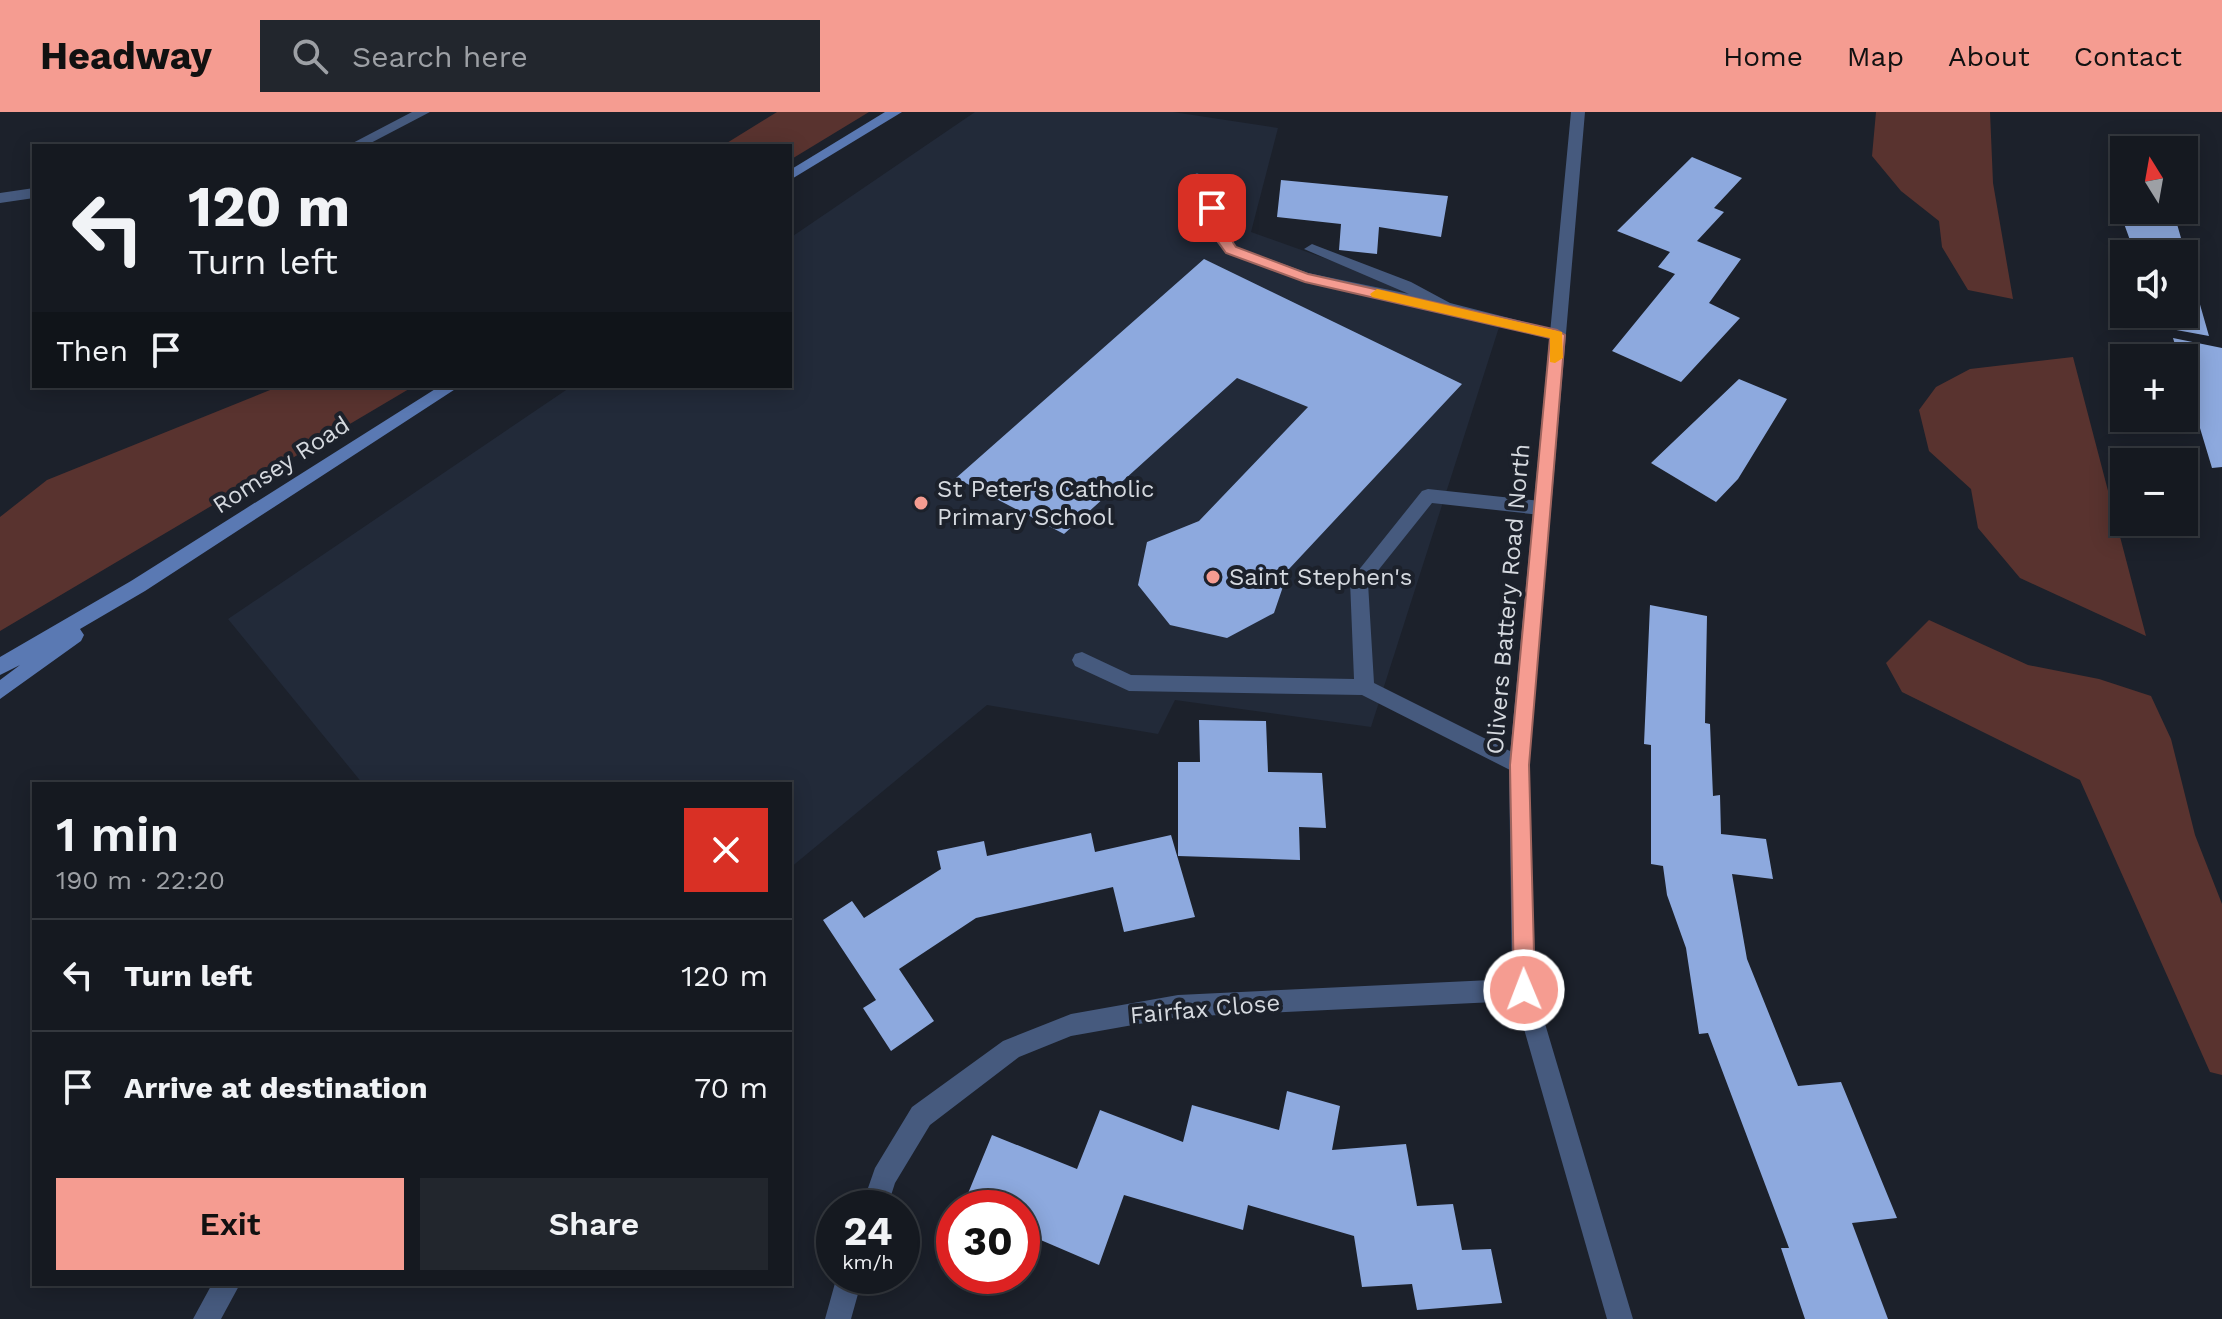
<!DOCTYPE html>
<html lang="en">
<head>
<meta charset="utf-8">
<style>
  body { margin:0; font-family:"Work Sans",sans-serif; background:#22262d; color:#f1f3f6; height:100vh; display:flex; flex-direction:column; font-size:30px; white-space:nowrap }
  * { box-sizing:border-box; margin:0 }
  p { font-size:26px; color:#9da0a5 }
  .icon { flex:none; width:44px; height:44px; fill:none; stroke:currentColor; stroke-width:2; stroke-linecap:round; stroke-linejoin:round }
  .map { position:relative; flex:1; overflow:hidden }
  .side { position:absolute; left:32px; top:670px; width:760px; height:504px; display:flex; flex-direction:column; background:#151920; border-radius:0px; box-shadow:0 4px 20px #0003,0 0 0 2px #34383e }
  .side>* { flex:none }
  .top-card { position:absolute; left:32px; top:32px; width:760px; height:244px; border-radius:0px; box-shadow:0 4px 20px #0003,0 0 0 2px #34383e; background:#151920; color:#f1f3f6; overflow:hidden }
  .needle { width:52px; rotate:349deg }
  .controls { position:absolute; left:2110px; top:24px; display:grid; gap:16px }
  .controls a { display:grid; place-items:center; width:88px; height:88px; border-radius:0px; background:#151920; box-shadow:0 4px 20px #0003,0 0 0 2px #34383e; font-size:40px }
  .speed { position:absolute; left:816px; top:1078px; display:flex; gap:16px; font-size:40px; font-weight:700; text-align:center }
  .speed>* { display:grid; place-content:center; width:104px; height:104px; border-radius:50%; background:#151920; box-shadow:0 4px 20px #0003,0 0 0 2px #34383e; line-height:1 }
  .speed small { font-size:20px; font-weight:400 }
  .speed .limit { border:12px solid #d22; background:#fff; color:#111 }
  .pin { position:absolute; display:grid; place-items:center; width:68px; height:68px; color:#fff; margin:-34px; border-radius:16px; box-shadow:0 4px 12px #0006 }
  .me { position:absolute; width:88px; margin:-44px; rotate:359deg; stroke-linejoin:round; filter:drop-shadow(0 0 6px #0008) }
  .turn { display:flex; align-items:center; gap:28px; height:168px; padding:0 24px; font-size:36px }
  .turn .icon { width:104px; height:104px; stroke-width:2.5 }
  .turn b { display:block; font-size:56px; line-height:68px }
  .then { display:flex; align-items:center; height:76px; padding:0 24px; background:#0003; gap:16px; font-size:30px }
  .round { display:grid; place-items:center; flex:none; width:84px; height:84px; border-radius:0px; background:#22262d }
  .headline { display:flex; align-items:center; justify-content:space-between; height:136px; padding:0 24px }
  h1 { font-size:48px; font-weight:600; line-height:60px }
  .primary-button { display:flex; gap:16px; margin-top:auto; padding:16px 24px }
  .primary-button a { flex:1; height:92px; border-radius:0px; background:#f59c91; color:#111; font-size:32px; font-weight:600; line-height:92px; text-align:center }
  .primary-button a+a { background:#22262d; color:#f1f3f6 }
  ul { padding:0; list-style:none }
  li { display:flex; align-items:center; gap:24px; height:112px; padding:0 24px; border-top:2px solid #34383e }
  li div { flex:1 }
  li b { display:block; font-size:30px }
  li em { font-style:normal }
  header { display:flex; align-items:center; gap:48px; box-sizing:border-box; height:112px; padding:0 40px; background:#f59c91; color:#111 }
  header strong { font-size:38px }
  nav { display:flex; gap:44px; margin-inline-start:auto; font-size:28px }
  .search { width:560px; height:72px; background:#22262d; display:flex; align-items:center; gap:20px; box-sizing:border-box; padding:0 28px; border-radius:0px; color:#9da0a5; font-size:30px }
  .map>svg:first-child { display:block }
  .built { fill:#222a39 }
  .green { fill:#59332f }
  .building { fill:#8da9de }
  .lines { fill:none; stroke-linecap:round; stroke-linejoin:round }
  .service { fill:#465a7e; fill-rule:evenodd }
  .minor { fill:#465a7e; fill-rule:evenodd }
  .secondary { fill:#5a79b3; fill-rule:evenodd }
  .route { fill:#f59c91; stroke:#9f655e; stroke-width:2 }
  .slow { fill:#f59e0b }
  .poi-dot { fill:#f59c91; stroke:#1c212b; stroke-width:3 }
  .labels { text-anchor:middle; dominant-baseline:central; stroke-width:8; stroke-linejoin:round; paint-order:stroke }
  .street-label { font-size:24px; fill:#d5d9df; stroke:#1c212b }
  .poi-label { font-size:24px; fill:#d5d9df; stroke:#1c212b; text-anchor:start }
</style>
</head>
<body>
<header>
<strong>Headway</strong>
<div class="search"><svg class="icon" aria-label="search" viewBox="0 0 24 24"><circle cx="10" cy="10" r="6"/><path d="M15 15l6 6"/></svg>Search here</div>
<nav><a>Home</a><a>Map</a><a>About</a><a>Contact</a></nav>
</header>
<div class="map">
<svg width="2222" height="1207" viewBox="0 0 2222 1207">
  <rect width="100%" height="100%" fill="#1c212b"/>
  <!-- built -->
  <path class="built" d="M 975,0 L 1173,0 L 1278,16 L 1251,120 L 1501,209 L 1371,615 L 1175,588 L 1158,622 L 987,593 L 790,756 L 790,672 L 363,672 L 228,507 L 572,274 L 790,274 L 790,126 Z"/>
  <!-- green -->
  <path class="green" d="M 777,0 L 869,0 L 790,48 L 790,34 L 722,34 Z
    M 1876,0 L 1990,0 L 1993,71 L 2013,187 L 1968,178 L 1942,135 L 1939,109 L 1901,79 L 1872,44 Z
    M 2073,245 L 2146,524 L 2020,466 L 1978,416 L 1971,377 L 1929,339 L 1919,298 L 1936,275 L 1970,257 Z
    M 280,274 L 414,274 L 0,519 L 0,405 L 47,368 Z
    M 1929,508 L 2028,553 L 2099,567 L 2151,584 L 2171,627 L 2195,723 L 2222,792 L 2222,963 L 2210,960 L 2080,668 L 1902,580 L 1886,551 Z"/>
  <!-- building -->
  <path class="building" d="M 2152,24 L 2156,38 L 2124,38 L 2124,54 L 2118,33 Z
    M 1692,45 L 1742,66 L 1714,96 L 1724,100 L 1697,129 L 1741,147 L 1709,191 L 1740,206 L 1681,270 L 1612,239 L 1675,162 L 1658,155 L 1670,140 L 1617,119 Z
    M 1281,68 L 1448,84 L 1441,125 L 1379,115 L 1377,142 L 1339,138 L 1341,112 L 1277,105 Z
    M 2118,95 L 2173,98 L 2209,224 L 2160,215 L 2156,202 L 2184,202 L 2184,142 L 2135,142 Z
    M 1204,147 L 1462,272 L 1289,457 L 1274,501 L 1227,526 L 1170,513 L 1138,473 L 1147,430 L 1199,409 L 1308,295 L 1237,266 L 1064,422 L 956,366 Z
    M 2173,226 L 2222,236 L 2222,355 L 2212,356 L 2184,263 L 2184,246 L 2179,246 Z
    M 1739,267 L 1787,287 L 1738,367 L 1716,390 L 1651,351 Z
    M 1650,493 L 1707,504 L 1705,611 L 1710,612 L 1713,684 L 1720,683 L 1721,722 L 1766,727 L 1773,767 L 1732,762 L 1747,847 L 1798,974 L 1841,970 L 1897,1106 L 1852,1111 L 1888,1207 L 1805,1207 L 1781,1136 L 1789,1136 L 1708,921 L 1699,922 L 1686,836 L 1667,783 L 1663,754 L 1651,752 L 1651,633 L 1644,632 Z
    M 1199,608 L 1266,609 L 1268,660 L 1322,661 L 1326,716 L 1299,715 L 1300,748 L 1178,744 L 1178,650 L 1200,650 Z
    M 1091,721 L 1095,740 L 1171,723 L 1195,805 L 1124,820 L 1113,775 L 976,806 L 899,857 L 934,909 L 891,939 L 863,896 L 876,888 L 823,808 L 852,789 L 864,806 L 941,757 L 937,739 L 984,729 L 987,744 Z
    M 1287,979 L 1340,994 L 1332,1038 L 1406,1032 L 1417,1094 L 1453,1092 L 1462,1138 L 1491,1137 L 1502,1191 L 1417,1198 L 1412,1172 L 1362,1175 L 1354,1124 L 1248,1093 L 1243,1118 L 1124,1083 L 1099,1153 L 1022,1120 L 1022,1096 L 962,1096 L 992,1023 L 1077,1057 L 1100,998 L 1183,1030 L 1192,993 L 1279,1018 Z"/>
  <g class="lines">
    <!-- service -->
    <path class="service" d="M 1197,61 L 1204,65 L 1229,126 L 1236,135 L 1308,161 L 1409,182 L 1304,137 L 1312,132 L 1317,134 L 1411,170 L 1450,191 L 1557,218 L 1565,223 L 1557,228 L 1305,170 L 1226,141 L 1214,127 L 1190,65 Z
      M 1428,377 L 1541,389 L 1550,396 L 1541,403 L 1432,391 L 1368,471 L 1374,571 L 1526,647 L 1529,653 L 1526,659 L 1519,662 L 1512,659 L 1362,583 L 1129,579 L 1075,554 L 1072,548 L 1075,542 L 1082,540 L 1131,563 L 1354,567 L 1350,469 L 1422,379 Z"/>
    <!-- minor -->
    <path class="minor" d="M 412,0 L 430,0 L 365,34 L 347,34 Z
      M 1571,0 L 1585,0 L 1529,653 L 1535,878 L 1633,1207 L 1607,1207 L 1516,889 L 1178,905 L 1071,924 L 1019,945 L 930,1013 L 895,1071 L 887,1096 L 861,1096 L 875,1056 L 912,995 L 1003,929 L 1071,902 L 1178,883 L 1512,867 L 1509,653 Z
      M 34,76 L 34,86 L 0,91 L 0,81 Z
      M 837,1164 L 863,1164 L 851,1207 L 825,1207 Z
      M 212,1172 L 240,1172 L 221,1207 L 193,1207 Z"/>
    <!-- secondary -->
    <path class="secondary" d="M 885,0 L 902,0 L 790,68 L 790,58 Z
      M 440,274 L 460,274 L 145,479 L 80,517 L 84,523 L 81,529 L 0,587 L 0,568 L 20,553 L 0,563 L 0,545 L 131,469 Z"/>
  </g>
  <!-- route -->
  <path class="route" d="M 1212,92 C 1225,99 1226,123 1236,135 L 1308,162 L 1557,218 L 1565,223 L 1529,653 L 1535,878 L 1532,885 L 1524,888 L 1517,885 L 1514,878 L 1510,653 L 1550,226 L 1305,170 L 1226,141 L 1216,127 L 1205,96 Z"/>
  <!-- slow -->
  <path class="slow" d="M 1377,177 L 1562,220 L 1563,246 L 1555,251 L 1550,250 L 1550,226 L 1372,185 L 1370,182 Z"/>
  <!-- markers -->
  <g class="poi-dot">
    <circle cx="921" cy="391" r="8"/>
    <circle cx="1213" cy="465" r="8"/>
  </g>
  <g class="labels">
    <!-- street labels -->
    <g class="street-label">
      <text transform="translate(281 353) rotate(-33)">Romsey Road</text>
      <text transform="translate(1508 487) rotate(-85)">Olivers Battery Road North</text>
      <text transform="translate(1205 897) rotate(-5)">Fairfax Close</text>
    </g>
    <!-- poi labels -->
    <g class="poi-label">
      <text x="937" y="377">St Peter's Catholic<tspan x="937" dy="28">Primary School</tspan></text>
      <text x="1229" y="465">Saint Stephen's</text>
    </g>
  </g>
</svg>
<div class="controls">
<a><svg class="needle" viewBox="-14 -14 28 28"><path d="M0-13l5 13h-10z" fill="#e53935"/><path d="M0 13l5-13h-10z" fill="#9da0a5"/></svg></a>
<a><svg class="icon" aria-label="sound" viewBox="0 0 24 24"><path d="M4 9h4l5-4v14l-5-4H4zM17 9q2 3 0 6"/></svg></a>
<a>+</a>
<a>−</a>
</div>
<div class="speed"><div>24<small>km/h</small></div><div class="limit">30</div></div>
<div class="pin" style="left:1212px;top:96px;background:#d93025"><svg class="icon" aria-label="arrive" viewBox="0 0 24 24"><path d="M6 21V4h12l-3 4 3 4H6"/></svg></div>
<svg class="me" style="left:1524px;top:878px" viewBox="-20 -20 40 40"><circle r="17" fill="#f59c91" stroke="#fff" stroke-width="3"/><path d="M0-11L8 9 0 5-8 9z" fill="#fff"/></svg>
<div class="top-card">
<div class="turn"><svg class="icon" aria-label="left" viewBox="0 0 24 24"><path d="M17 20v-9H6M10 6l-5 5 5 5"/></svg><div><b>120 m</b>Turn left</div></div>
<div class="then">Then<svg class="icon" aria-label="arrive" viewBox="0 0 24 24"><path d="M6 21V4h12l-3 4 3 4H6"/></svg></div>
</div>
<section class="side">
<div class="headline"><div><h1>1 min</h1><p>190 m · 22:20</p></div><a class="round" style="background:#d93025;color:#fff"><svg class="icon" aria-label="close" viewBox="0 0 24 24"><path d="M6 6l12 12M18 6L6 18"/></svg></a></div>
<ul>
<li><svg class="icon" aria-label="left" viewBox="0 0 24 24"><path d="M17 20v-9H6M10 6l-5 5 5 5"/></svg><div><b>Turn left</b></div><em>120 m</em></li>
<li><svg class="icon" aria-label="arrive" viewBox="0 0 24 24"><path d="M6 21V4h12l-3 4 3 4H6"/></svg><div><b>Arrive at destination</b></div><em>70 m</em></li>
</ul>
<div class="primary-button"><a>Exit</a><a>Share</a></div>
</section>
</div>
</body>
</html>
